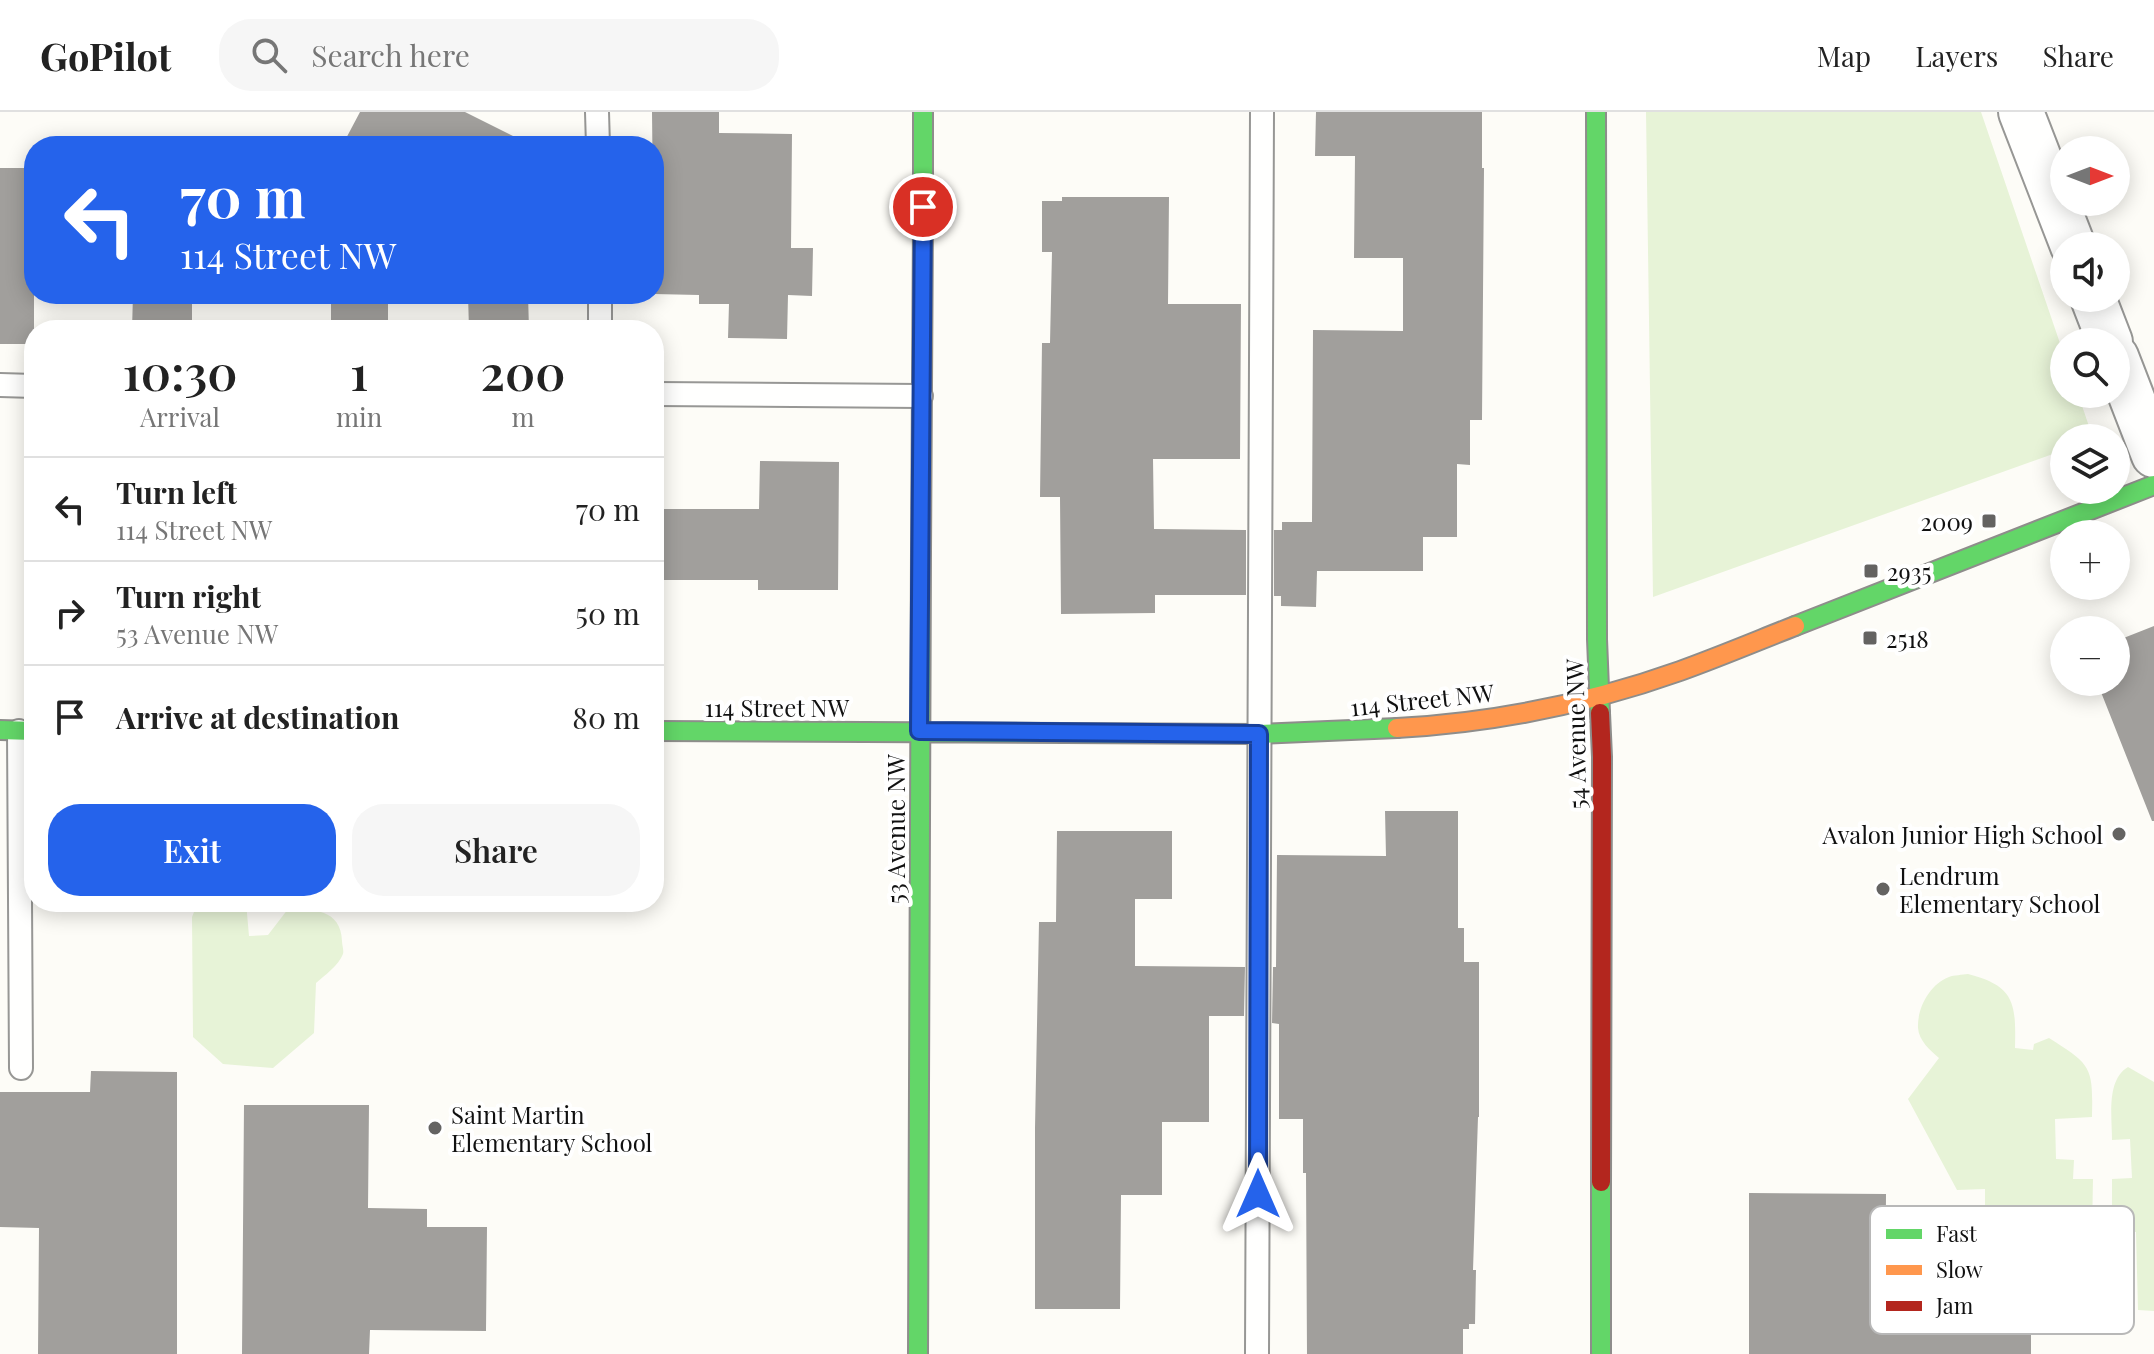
<!DOCTYPE html>
<html lang="en">
<head>
<meta charset="utf-8">
<style>
  body { margin:0; font-family:"Playfair Display",serif; background:#f6f6f6; color:#222; height:100vh; display:flex; flex-direction:column; font-size:30px; white-space:nowrap }
  * { box-sizing:border-box; margin:0 }
  p { font-size:26px; color:#767676 }
  .icon { flex:none; width:44px; height:44px; fill:none; stroke:currentColor; stroke-width:2; stroke-linecap:round; stroke-linejoin:round }
  .map { position:relative; flex:1; overflow:hidden }
  .panel { position:absolute; left:24px; top:208px; width:640px; height:592px; display:flex; flex-direction:column; background:#fff; border-radius:32px; box-shadow:0 4px 20px #0003 }
  .panel>* { flex:none }
  .hud { position:absolute; left:24px; top:24px; width:640px; height:168px; border-radius:32px; box-shadow:0 4px 20px #0003; background:#2563eb; color:#fff; overflow:hidden }
  .needle { width:52px; rotate:90deg }
  .fabs { position:absolute; left:2050px; top:24px; display:grid; gap:16px }
  .fabs a { display:grid; place-items:center; width:80px; height:80px; border-radius:50%; background:#fff; box-shadow:0 4px 20px #0003; font-size:40px }
  .pin { position:absolute; display:grid; place-items:center; width:68px; height:68px; color:#fff; margin:-34px; border:4px solid #fff; border-radius:50%; box-shadow:0 2px 8px #0007 }
  .me { position:absolute; width:88px; margin:-44px; rotate:0deg; stroke-linejoin:round; filter:drop-shadow(0 0 6px #0008) }
  .turn { display:flex; align-items:center; gap:28px; height:168px; padding:0 24px; font-size:36px }
  .turn .icon { width:104px; height:104px; stroke-width:2.5 }
  .turn b { display:block; font-size:56px; line-height:68px }
  .eta { display:flex; justify-content:space-evenly; align-items:center; height:136px; text-align:center }
  .eta b { font-size:48px; font-weight:600; line-height:56px }
  .action { display:flex; gap:16px; margin-top:auto; padding:16px 24px }
  .action a { flex:1; height:92px; border-radius:32px; background:#2563eb; color:#fff; font-size:32px; font-weight:600; line-height:92px; text-align:center }
  .action a+a { background:#f6f6f6; color:#222 }
  ul { padding:0; list-style:none }
  li { display:flex; align-items:center; gap:24px; height:104px; padding:0 24px; border-top:2px solid #e0e0e0 }
  li div { flex:1 }
  li b { display:block; font-size:30px }
  li em { font-style:normal }
  header { display:flex; align-items:center; gap:48px; box-sizing:border-box; height:112px; padding:0 40px; background:#fff; border-bottom:2px solid #e0e0e0 }
  header strong { font-size:38px }
  nav { display:flex; gap:44px; margin-inline-start:auto; font-size:28px }
  .search { width:560px; height:72px; background:#f6f6f6; display:flex; align-items:center; gap:20px; box-sizing:border-box; padding:0 28px; border-radius:32px; color:#767676; font-size:30px }
  .map>svg:first-child { display:block }
  .green { fill:#e7f3d7 }
  .building { fill:#a19f9c }
  .lines { fill:none; stroke-linecap:round; stroke-linejoin:round }
  .lane-casing { stroke:#979795; stroke-width:26 }
  .street-casing { stroke:#979795; stroke-width:48 }
  .fast-casing { stroke:#8e8d8b; stroke-width:22 }
  .slow-casing { stroke:#8e8d8b; stroke-width:22 }
  .jam-casing { stroke:#8e8d8b; stroke-width:22 }
  .lane { stroke:#fffffe; stroke-width:22 }
  .street { stroke:#fffffe; stroke-width:44 }
  .fast { stroke:#63d668; stroke-width:18 }
  .slow { stroke:#ff974d; stroke-width:18 }
  .jam { stroke:#b3261e; stroke-width:18 }
  .route-casing { stroke:#184099; stroke-width:20 }
  .route { stroke:#2563eb; stroke-width:14 }
  .poi-dot { fill:#646362; stroke:#fff; stroke-width:3 }
  .labels { text-anchor:middle; dominant-baseline:central; stroke-width:8; stroke-linejoin:round; paint-order:stroke }
  .poi-label { font-size:24px; fill:#111; stroke:#fff; text-anchor:start }
  .street-label { font-size:24px; fill:#111; stroke:#fff }
  .key { fill:#fff; stroke:#b8b8b8; stroke-width:2 }
  .key-label { font-size:22px; fill:#111 }
</style>
</head>
<body>
<header>
<strong>GoPilot</strong>
<div class="search"><svg class="icon" aria-label="search" viewBox="0 0 24 24"><circle cx="10" cy="10" r="6"/><path d="M15 15l6 6"/></svg>Search here</div>
<nav><a>Map</a><a>Layers</a><a>Share</a></nav>
</header>
<div class="map">
<svg width="2154" height="1242" viewBox="0 0 2154 1242">
  <rect width="100%" height="100%" fill="#fdfcf7"/>
  <!-- green -->
  <path class="green" d="M 1646,0 L 1981,0 L 2064,243 L 2064,282 L 2078,282 L 2093,326 L 2064,326 L 2064,338 L 1653,485 Z
    M 198,790 L 246,790 L 249,824 L 268,823 L 288,797 C 313,797 341,797 342,829 C 342,833 344,838 343,842 C 339,853 324,864 316,871 L 314,921 L 273,956 L 223,952 L 193,925 L 192,805 Z
    M 1968,862 C 2015,874 2016,891 2015,936 L 2033,938 L 2034,932 L 2049,926 C 2092,953 2093,955 2092,1005 L 2055,1007 L 2056,1047 L 2074,1048 L 2073,1067 L 2093,1067 L 2092,1120 L 1985,1121 L 1985,1077 L 1957,1078 L 1908,987 L 1939,946 C 1930,938 1919,929 1918,916 C 1917,896 1930,872 1949,865 C 1954,863 1962,863 1968,862 Z
    M 2128,955 L 2154,970 L 2154,1199 L 2138,1198 L 2136,1120 L 2112,1120 L 2112,1067 L 2132,1066 L 2130,1027 L 2112,1028 C 2112,1005 2106,968 2128,955 Z"/>
  <!-- building -->
  <path class="building" d="M 360,0 L 465,0 L 533,34 L 342,34 Z
    M 652,0 L 719,0 L 719,21 L 792,22 L 791,136 L 813,136 L 812,184 L 788,183 L 787,227 L 728,226 L 729,192 L 699,192 L 699,183 L 654,182 Z
    M 1316,0 L 1482,0 L 1482,56 L 1484,56 L 1482,308 L 1470,308 L 1470,353 L 1457,352 L 1457,425 L 1423,425 L 1423,459 L 1317,459 L 1316,495 L 1281,494 L 1281,484 L 1274,484 L 1274,418 L 1282,418 L 1282,410 L 1312,410 L 1313,218 L 1403,219 L 1403,146 L 1354,146 L 1355,44 L 1315,44 Z
    M 0,56 L 34,56 L 34,232 L 0,232 Z
    M 1062,85 L 1169,85 L 1168,192 L 1241,192 L 1240,347 L 1153,347 L 1154,417 L 1246,418 L 1246,483 L 1155,483 L 1155,501 L 1061,502 L 1060,385 L 1040,385 L 1042,231 L 1050,231 L 1052,140 L 1042,140 L 1042,89 L 1062,89 Z
    M 133,182 L 192,182 L 192,218 L 132,218 Z
    M 468,182 L 528,182 L 529,218 L 469,218 Z
    M 331,183 L 388,183 L 388,218 L 331,218 Z
    M 760,349 L 839,350 L 838,478 L 758,478 L 758,468 L 656,468 L 656,397 L 759,397 Z
    M 2154,514 L 2154,709 L 2152,709 L 2097,570 L 2116,570 L 2116,529 Z
    M 1385,699 L 1458,699 L 1458,816 L 1464,816 L 1464,850 L 1479,850 L 1479,1005 L 1478,1005 L 1473,1158 L 1476,1158 L 1475,1212 L 1469,1212 L 1469,1217 L 1463,1217 L 1463,1242 L 1307,1242 L 1306,1061 L 1303,1061 L 1303,1007 L 1279,1007 L 1279,912 L 1272,911 L 1273,855 L 1276,855 L 1277,743 L 1386,744 Z
    M 1057,719 L 1172,719 L 1172,787 L 1135,787 L 1135,854 L 1245,855 L 1244,904 L 1209,904 L 1209,1010 L 1162,1010 L 1162,1083 L 1121,1083 L 1120,1197 L 1035,1197 L 1035,1016 L 1039,810 L 1056,810 Z
    M 91,959 L 177,960 L 177,1242 L 38,1242 L 39,1116 L 0,1115 L 0,980 L 90,980 Z
    M 244,993 L 369,993 L 368,1096 L 427,1097 L 427,1115 L 487,1115 L 486,1219 L 370,1218 L 369,1242 L 242,1242 Z
    M 1749,1081 L 1886,1082 L 1885,1208 L 2031,1209 L 2031,1242 L 1749,1242 Z"/>
  <g class="lines">
    <defs>
      <path id="lane" d="M 597,0 L 598,34
        M 600,182 L 600,218
        M 0,273 L 34,274
        M 654,282 L 921,284
        M 19,619 L 21,956
        M 1257,1242 L 1262,0"/>
      <path id="street" d="M 2021,0 L 2073,134
        M 2093,186 L 2110,230
        M 2116,245 L 2154,343"/>
      <path id="fast" d="M 1596,0 L 1597,527 L 1600,601
        M 923,109 L 923,0
        M 1795,514 L 2154,373
        M 0,618 L 34,619
        M 654,619 L 1259,622 L 1397,616
        M 918,1242 L 921,439
        M 1601,1242 L 1601,1070"/>
      <path id="slow" d="M 921,439 L 923,109
        M 1397,616 C 1493,611 1590,591 1680,559 C 1719,545 1757,529 1795,514"/>
      <path id="jam" d="M 1600,601 L 1602,645 L 1601,1070"/>
    </defs>
    <!-- lane casing -->
    <use href="#lane" class="lane-casing"/>
    <!-- street casing -->
    <use href="#street" class="street-casing"/>
    <!-- fast casing -->
    <use href="#fast" class="fast-casing"/>
    <!-- slow casing -->
    <use href="#slow" class="slow-casing"/>
    <!-- jam casing -->
    <use href="#jam" class="jam-casing"/>
    <!-- lane -->
    <use href="#lane" class="lane"/>
    <!-- street -->
    <use href="#street" class="street"/>
    <!-- fast -->
    <use href="#fast" class="fast"/>
    <!-- slow -->
    <use href="#slow" class="slow"/>
    <!-- jam -->
    <use href="#jam" class="jam"/>
  </g>
  <g class="lines">
    <defs>
      <path id="route" d="M 923,95 L 919,619 L 1259,622 L 1258,1082"/>
    </defs>
    <!-- route casing -->
    <use href="#route" class="route-casing"/>
    <!-- route -->
    <use href="#route" class="route"/>
  </g>
  <!-- markers -->
  <g class="poi-dot">
    <rect x="1981" y="401" width="16" height="16" rx="4"/>
    <rect x="1863" y="451" width="16" height="16" rx="4"/>
    <rect x="1862" y="518" width="16" height="16" rx="4"/>
    <circle cx="2119" cy="722" r="8"/>
    <circle cx="1883" cy="777" r="8"/>
    <circle cx="435" cy="1016" r="8"/>
  </g>
  <g class="labels">
    <!-- poi labels -->
    <g class="poi-label">
      <text x="1973" y="409" text-anchor="end">2009</text>
      <text x="1887" y="459">2935</text>
      <text x="1886" y="526">2518</text>
      <text x="2103" y="722" text-anchor="end">Avalon Junior High School</text>
      <text x="1899" y="763">Lendrum<tspan x="1899" dy="28">Elementary School</tspan></text>
      <text x="451" y="1002">Saint Martin<tspan x="451" dy="28">Elementary School</tspan></text>
    </g>
    <!-- street labels -->
    <g class="street-label">
      <text transform="translate(1422 587) rotate(-6)">114 Street NW</text>
      <text x="777" y="595">114 Street NW</text>
      <text transform="translate(1575 622) rotate(-91)">54 Avenue NW</text>
      <text transform="translate(895 717) rotate(-90)">53 Avenue NW</text>
    </g>
  </g>
  <!-- legend -->
  <rect x="1870" y="1094" width="264" height="128" rx="12" class="key"/>
  <rect x="1886" y="1117" width="36" height="10" fill="#63d668"/>
  <rect x="1886" y="1153" width="36" height="10" fill="#ff974d"/>
  <rect x="1886" y="1189" width="36" height="10" fill="#b3261e"/>
  <g class="key-label">
    <text x="1936" y="1130">Fast</text>
    <text x="1936" y="1166">Slow</text>
    <text x="1936" y="1202">Jam</text>
  </g>
</svg>
<div class="fabs">
<a><svg class="needle" viewBox="-14 -14 28 28"><path d="M0-13l5 13h-10z" fill="#e53935"/><path d="M0 13l5-13h-10z" fill="#767676"/></svg></a>
<a><svg class="icon" aria-label="sound" viewBox="0 0 24 24"><path d="M4 9h4l5-4v14l-5-4H4zM17 9q2 3 0 6"/></svg></a>
<a><svg class="icon" aria-label="search" viewBox="0 0 24 24"><circle cx="10" cy="10" r="6"/><path d="M15 15l6 6"/></svg></a>
<a><svg class="icon" aria-label="layers" viewBox="0 0 24 24"><path d="M12 4l9 5-9 5-9-5zM3 14l9 5 9-5"/></svg></a>
<a>+</a>
<a>−</a>
</div>
<div class="pin" style="left:923px;top:95px;background:#d93025"><svg class="icon" aria-label="arrive" viewBox="0 0 24 24"><path d="M6 21V4h12l-3 4 3 4H6"/></svg></div>
<svg class="me" style="left:1258px;top:1082px" viewBox="-20 -20 40 40"><path d="M0-17L14 15 0 8-14 15z" fill="#2563eb" stroke="#fff" stroke-width="4"/></svg>
<div class="hud">
<div class="turn"><svg class="icon" aria-label="left" viewBox="0 0 24 24"><path d="M17 20v-9H6M10 6l-5 5 5 5"/></svg><div><b>70 m</b>114 Street NW</div></div>
</div>
<section class="panel">
<div class="eta">
<div><b>10:30</b><p>Arrival</p></div>
<div><b>1</b><p>min</p></div>
<div><b>200</b><p>m</p></div>
</div>
<ul>
<li><svg class="icon" aria-label="left" viewBox="0 0 24 24"><path d="M17 20v-9H6M10 6l-5 5 5 5"/></svg><div><b>Turn left</b><p>114 Street NW</p></div><em>70 m</em></li>
<li><svg class="icon" aria-label="right" viewBox="0 0 24 24"><path d="M7 20v-9h11M14 6l5 5-5 5"/></svg><div><b>Turn right</b><p>53 Avenue NW</p></div><em>50 m</em></li>
<li><svg class="icon" aria-label="arrive" viewBox="0 0 24 24"><path d="M6 21V4h12l-3 4 3 4H6"/></svg><div><b>Arrive at destination</b></div><em>80 m</em></li>
</ul>
<div class="action"><a>Exit</a><a>Share</a></div>
</section>
</div>
</body>
</html>
